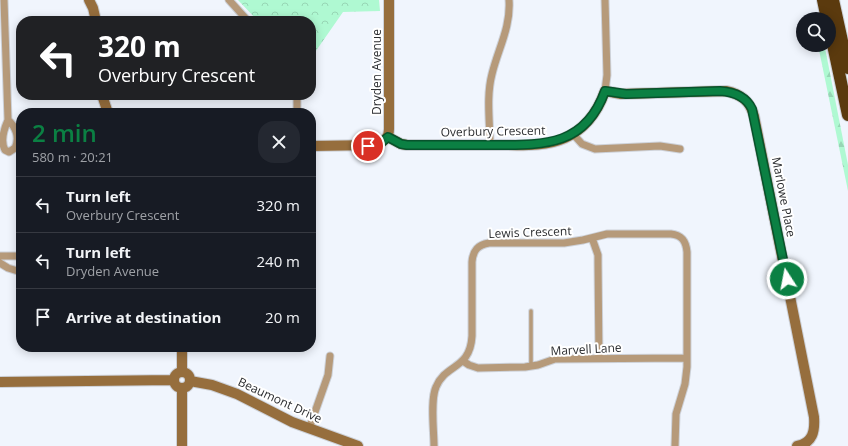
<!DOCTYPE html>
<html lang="en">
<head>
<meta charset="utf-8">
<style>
  body { margin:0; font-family:"Open Sans",sans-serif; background:#242831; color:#f1f3f6; height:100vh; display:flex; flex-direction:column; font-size:15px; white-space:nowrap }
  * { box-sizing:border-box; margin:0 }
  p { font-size:13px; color:#9ea1a6 }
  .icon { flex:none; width:22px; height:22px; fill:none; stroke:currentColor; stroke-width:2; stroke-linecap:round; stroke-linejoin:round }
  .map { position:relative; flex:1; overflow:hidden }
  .side { position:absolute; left:16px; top:108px; width:300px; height:244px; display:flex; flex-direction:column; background:#171b24; border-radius:16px; box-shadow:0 2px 10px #0003 }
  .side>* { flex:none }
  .banner { position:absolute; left:16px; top:16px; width:300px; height:84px; border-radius:16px; box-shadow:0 2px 10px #0003; background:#202124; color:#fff; overflow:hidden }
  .fabs { position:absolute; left:796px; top:12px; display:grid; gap:8px }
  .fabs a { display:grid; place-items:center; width:40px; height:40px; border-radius:50%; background:#171b24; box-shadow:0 2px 10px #0003; font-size:20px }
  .pin { position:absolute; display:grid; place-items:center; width:34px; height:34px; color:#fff; margin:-17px; border:2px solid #fff; border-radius:50%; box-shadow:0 1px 4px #0007 }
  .me { position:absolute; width:44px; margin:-22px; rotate:349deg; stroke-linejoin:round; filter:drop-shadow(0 0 3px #0008) }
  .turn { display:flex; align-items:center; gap:14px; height:84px; padding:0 16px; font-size:18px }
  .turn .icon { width:52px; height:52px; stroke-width:2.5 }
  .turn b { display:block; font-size:28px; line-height:34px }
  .round { display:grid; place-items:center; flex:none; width:42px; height:42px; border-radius:16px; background:#242831 }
  .overview { display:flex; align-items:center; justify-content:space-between; height:68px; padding:0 16px }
  h1 { font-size:24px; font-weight:600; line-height:30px; color:#0b8043 }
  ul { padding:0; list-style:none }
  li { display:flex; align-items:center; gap:12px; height:56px; padding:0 16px; border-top:1px solid #363941 }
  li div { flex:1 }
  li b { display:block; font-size:15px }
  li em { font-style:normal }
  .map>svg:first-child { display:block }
  .forest { fill:url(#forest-firs) }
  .park { fill:url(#park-crowns) }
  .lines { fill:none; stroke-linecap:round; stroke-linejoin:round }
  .lane-casing { stroke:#cdd1d8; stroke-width:5.5 }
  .street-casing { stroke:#cdd1d8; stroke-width:9 }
  .secondary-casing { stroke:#cdd1d8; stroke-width:12 }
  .highway-casing { stroke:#cdd1d8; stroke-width:14 }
  .lane { stroke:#b69a7a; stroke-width:3.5 }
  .street { stroke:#b69a7a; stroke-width:7 }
  .secondary { stroke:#966e3d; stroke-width:10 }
  .highway { stroke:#5b3a0e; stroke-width:12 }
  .route-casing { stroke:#07532c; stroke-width:10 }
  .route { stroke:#0b8043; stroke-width:7 }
  .labels { text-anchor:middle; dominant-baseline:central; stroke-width:4; stroke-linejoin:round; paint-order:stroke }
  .street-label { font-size:12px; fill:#2b2d30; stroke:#fff }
</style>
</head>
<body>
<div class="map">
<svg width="848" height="446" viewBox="0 0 848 446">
  <defs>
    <pattern id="forest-firs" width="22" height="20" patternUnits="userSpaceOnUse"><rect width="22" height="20" fill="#aff9d2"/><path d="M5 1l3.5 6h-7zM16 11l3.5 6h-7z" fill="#97d6b5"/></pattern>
    <pattern id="park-crowns" width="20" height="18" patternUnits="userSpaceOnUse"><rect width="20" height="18" fill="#aff9d2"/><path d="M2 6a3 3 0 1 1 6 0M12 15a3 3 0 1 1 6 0" fill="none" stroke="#97d6b5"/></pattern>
  </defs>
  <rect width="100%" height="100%" fill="#f0f5fd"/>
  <!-- forest -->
  <path class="forest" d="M 818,45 L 824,45 L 826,53 L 848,165 L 848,191 Z"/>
  <!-- park -->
  <path class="park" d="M 238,0 L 379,0 L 380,11 L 343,12 L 311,58 L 311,21 L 258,21 Z"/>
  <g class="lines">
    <defs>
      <path id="lane" d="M 15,148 L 21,151
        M 531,311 L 531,366"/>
      <path id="street" d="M 4,0 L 8,120 C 4,129 0,141 5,150 L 9,152 L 15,148 C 20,138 16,127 8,120
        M 229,0 L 248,21
        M 605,0 L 607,75 L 605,91
        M 297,95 L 297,113
        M 573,134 L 582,144 L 595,149 L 660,146 L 680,149
        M 490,145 C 490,122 486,97 492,74 C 498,49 511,27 509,0
        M 592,238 L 598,255 L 598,263 L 599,358
        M 0,256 L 21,256
        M 0,263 L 8,268 L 21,272
        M 463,361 L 469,365 L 478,368 L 525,367 L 538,365 L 555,359 L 687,358
        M 309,429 L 328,375 L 330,356
        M 434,446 C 434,431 430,400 436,387 C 446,363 470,370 472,336 L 472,262 C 473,250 478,245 489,243 L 564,243 L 583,240 L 607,234 L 671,234 C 682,235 686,241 687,252 L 687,367 L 685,384 L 676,414 L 675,446"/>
      <path id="secondary" d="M 89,0 L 93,8 L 96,21
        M 102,95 L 108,113
        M 388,137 L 401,144 L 407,145 C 437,145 468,145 498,145 C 520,145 545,147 565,138 C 585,129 598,111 605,91 L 621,94 L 726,91 C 741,94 750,101 754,116 L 814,417 C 815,431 813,443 797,446
        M 311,146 L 375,145 C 384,142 389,138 389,129 L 389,0
        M 182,347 L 182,372
        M174 380a8 8 0 1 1 16 0a8 8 0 1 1-16 0Z
        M 190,381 L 212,385 L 237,394 L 292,422 L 358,446
        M 0,382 L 174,380
        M 182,388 L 182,446"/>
      <path id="highway" d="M 823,0 L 827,19
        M 833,0 L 848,68
        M 829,26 L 848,115"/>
    </defs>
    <!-- lane casing -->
    <use href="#lane" class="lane-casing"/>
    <!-- street casing -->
    <use href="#street" class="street-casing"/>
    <!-- secondary casing -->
    <use href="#secondary" class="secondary-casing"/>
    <!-- highway casing -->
    <use href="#highway" class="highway-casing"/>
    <!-- lane -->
    <use href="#lane" class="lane"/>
    <!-- street -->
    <use href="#street" class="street"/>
    <!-- secondary -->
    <use href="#secondary" class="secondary"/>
    <!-- highway -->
    <use href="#highway" class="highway"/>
  </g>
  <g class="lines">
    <defs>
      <path id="route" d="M 368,146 L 381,143 L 388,137 L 401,144 L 407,145 C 435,145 464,145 492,145 C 543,145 585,147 605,91 L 626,94 L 720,91 C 734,92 746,96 752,109 L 787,279"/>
    </defs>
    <!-- route casing -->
    <use href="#route" class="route-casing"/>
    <!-- route -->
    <use href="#route" class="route"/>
  </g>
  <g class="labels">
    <!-- street labels -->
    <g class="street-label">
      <text transform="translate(376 72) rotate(-90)">Dryden Avenue</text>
      <text transform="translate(493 131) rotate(-1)">Overbury Crescent</text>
      <text transform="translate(784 197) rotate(79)">Marlowe Place</text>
      <text transform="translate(530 232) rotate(-2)">Lewis Crescent</text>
      <text transform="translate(586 349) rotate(-3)">Marvell Lane</text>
      <text transform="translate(280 400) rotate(25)">Beaumont Drive</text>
    </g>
  </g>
</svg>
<div class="fabs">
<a><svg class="icon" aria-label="search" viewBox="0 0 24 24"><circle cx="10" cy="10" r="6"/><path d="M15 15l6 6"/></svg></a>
</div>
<div class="pin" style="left:368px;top:146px;background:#d93025"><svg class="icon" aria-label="arrive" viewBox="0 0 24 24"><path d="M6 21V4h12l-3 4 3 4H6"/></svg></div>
<svg class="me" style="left:787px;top:279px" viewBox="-20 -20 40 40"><circle r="17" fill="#0b8043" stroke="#fff" stroke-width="3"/><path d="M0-11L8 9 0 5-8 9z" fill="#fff"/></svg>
<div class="banner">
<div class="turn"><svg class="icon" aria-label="left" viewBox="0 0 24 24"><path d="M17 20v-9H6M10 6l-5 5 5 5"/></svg><div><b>320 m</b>Overbury Crescent</div></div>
</div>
<section class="side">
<div class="overview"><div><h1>2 min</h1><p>580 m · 20:21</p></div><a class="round"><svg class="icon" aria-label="close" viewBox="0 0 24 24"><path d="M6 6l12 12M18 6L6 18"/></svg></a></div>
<ul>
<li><svg class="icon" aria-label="left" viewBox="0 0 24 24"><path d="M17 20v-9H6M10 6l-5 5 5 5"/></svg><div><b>Turn left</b><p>Overbury Crescent</p></div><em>320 m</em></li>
<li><svg class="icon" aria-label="left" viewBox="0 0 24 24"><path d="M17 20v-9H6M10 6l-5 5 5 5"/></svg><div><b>Turn left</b><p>Dryden Avenue</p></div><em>240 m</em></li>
<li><svg class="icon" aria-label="arrive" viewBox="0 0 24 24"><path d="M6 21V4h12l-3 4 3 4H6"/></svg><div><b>Arrive at destination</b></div><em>20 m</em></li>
</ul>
</section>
</div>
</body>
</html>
